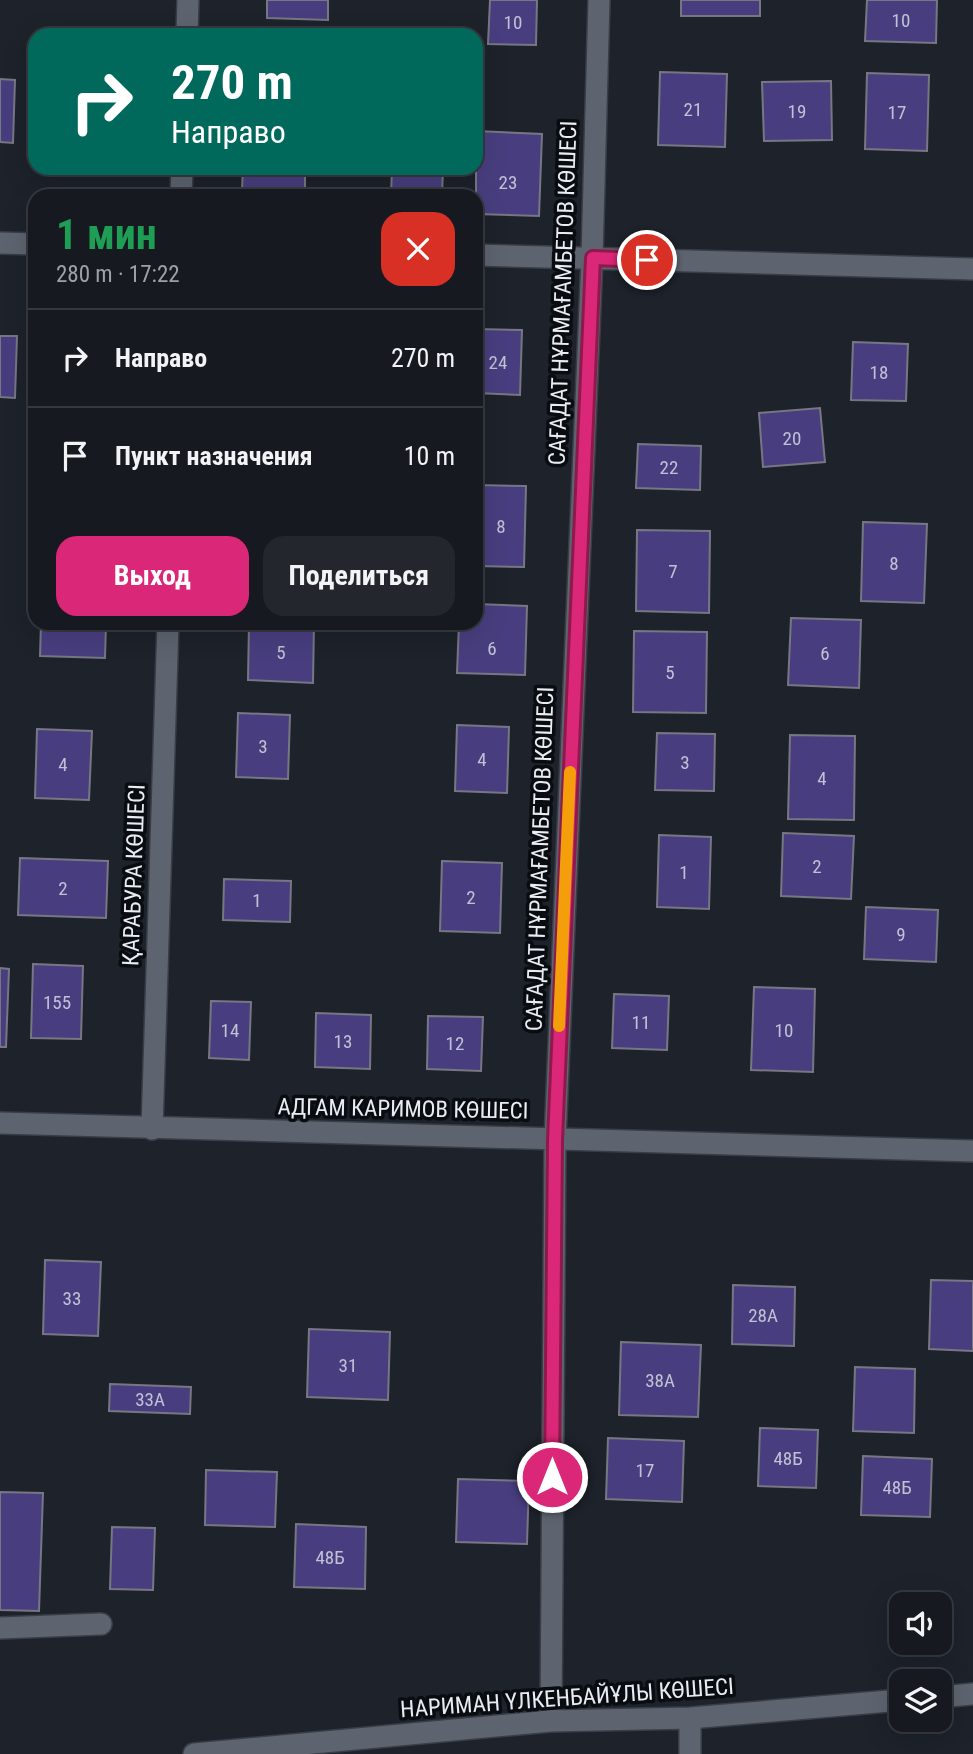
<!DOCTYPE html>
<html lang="ru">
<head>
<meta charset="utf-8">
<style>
  body { margin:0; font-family:"Roboto Condensed",sans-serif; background:#23272d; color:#f1f3f6; height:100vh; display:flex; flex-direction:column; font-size:26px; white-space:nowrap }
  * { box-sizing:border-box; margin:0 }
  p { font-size:23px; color:#9ea1a5 }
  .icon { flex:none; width:38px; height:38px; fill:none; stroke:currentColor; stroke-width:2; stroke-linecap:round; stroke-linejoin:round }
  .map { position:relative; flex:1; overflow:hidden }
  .sheet { position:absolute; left:28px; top:189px; width:455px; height:441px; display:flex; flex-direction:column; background:#161a20; border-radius:21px; box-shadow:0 7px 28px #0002,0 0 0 2px #35383e }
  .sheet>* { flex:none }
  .guide { position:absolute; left:28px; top:28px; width:455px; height:147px; border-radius:21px; box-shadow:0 7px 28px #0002,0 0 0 2px #35383e; background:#00695c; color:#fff; overflow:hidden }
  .controls { position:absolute; left:889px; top:1592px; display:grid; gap:14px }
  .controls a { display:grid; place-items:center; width:63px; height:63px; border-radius:14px; background:#161a20; box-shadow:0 7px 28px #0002,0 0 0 2px #35383e; font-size:35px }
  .pin { position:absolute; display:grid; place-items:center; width:60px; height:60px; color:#fff; margin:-30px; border:4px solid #fff; border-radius:50%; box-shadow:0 2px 7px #0007 }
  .me { position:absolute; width:77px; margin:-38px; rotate:0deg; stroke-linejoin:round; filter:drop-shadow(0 0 5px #0008) }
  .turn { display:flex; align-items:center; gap:24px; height:147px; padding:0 28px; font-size:32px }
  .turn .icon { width:91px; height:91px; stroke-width:2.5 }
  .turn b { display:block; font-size:49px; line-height:60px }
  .round { display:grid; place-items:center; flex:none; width:74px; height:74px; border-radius:21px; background:#23272d }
  .head { display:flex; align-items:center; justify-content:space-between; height:119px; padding:0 28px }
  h1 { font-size:42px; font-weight:700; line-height:52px; color:#1e9e55 }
  .cta { display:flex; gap:14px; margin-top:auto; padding:14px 28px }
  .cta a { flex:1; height:80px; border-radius:21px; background:#db2777; color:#fff; font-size:28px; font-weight:700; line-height:80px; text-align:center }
  .cta a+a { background:#23272d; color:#f1f3f6 }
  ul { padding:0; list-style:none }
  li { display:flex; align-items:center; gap:21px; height:98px; padding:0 28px; border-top:2px solid #35383e }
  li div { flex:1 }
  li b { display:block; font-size:26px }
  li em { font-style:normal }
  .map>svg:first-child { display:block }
  .building { fill:#483e7f; stroke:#777783; stroke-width:2 }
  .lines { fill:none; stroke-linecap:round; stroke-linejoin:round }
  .street-casing { stroke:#393d45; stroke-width:24 }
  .street { stroke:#5d646f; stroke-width:21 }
  .route-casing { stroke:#8e194d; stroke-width:18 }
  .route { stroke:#db2777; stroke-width:12 }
  .slow { stroke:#f59e0b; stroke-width:12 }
  .labels { text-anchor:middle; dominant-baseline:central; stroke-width:7; stroke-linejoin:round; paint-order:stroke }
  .number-label { font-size:19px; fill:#c1c1d6 }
  .street-label { font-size:23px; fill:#e9edf3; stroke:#090c10 }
</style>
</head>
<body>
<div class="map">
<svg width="973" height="1754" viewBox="0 0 973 1754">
  <rect width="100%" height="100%" fill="#1d222b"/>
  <!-- building -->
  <path class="building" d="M 267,0 L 328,0 L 328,20 L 267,18 Z
    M 490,0 L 537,0 L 536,45 L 488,44 Z
    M 681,0 L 760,0 L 760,16 L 681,16 Z
    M 867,0 L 937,0 L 936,43 L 865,41 Z
    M 660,72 L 727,74 L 725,147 L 658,145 Z
    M 867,73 L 929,75 L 927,151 L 865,149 Z
    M 0,79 L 15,80 L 13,143 L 0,142 Z
    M 831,81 L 832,140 L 764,141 L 762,82 Z
    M 476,131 L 542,134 L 539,216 L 476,214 Z
    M 243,168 L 305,168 L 305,191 L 242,190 Z
    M 392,168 L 443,168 L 442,196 L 391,196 Z
    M 476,329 L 522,330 L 520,395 L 476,393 Z
    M 0,336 L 17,336 L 15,398 L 0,397 Z
    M 853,342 L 908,344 L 906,401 L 851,400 Z
    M 820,408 L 825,462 L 763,467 L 759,413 Z
    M 638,444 L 701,446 L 700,490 L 636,488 Z
    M 34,484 L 35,484 L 35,545 L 32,545 Z
    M 476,485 L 526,486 L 524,567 L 476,566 Z
    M 863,522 L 927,524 L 924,603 L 861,601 Z
    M 637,530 L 710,531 L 709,613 L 636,611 Z
    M 476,604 L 527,606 L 525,675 L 457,673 L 459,623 L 476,623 Z
    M 791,618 L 861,620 L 859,688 L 788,685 Z
    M 41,623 L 106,623 L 105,658 L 40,656 Z
    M 249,623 L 314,623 L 313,683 L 248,680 Z
    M 634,631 L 707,632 L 706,713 L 633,712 Z
    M 238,713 L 290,715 L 288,779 L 236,777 Z
    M 457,725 L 509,727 L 507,793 L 455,791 Z
    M 37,729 L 92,731 L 89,800 L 35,798 Z
    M 657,733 L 715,734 L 714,791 L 655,790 Z
    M 790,735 L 855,736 L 854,820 L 788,819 Z
    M 783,833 L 854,836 L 851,899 L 781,896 Z
    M 659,835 L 711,837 L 709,909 L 657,907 Z
    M 20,858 L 108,861 L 106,918 L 18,915 Z
    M 442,861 L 502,863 L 500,933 L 440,931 Z
    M 224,879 L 291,881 L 290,922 L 223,920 Z
    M 866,907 L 938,910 L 936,962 L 864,959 Z
    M 33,964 L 83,966 L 81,1039 L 31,1038 Z
    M 0,968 L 9,969 L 6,1047 L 0,1047 Z
    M 754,987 L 815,989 L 813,1072 L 751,1070 Z
    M 614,994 L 669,996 L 667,1050 L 612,1048 Z
    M 211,1001 L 251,1002 L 249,1060 L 209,1058 Z
    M 316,1013 L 371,1015 L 370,1069 L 315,1067 Z
    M 428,1016 L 483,1017 L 481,1071 L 427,1069 Z
    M 45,1260 L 101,1262 L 98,1336 L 43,1334 Z
    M 931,1280 L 973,1281 L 973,1351 L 929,1349 Z
    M 733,1285 L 795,1287 L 794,1346 L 732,1344 Z
    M 309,1329 L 390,1332 L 388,1400 L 307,1397 Z
    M 621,1342 L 701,1345 L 698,1417 L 619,1415 Z
    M 855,1367 L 915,1369 L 914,1433 L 853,1431 Z
    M 110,1384 L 191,1387 L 190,1414 L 109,1411 Z
    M 760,1428 L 818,1430 L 816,1488 L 758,1486 Z
    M 608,1438 L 684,1441 L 682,1502 L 606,1499 Z
    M 863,1456 L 932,1459 L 930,1517 L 861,1515 Z
    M 206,1470 L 277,1472 L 275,1527 L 205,1525 Z
    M 458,1479 L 529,1481 L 527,1544 L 456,1542 Z
    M 0,1492 L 43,1493 L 39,1611 L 0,1610 Z
    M 296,1524 L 366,1527 L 365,1589 L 294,1587 Z
    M 112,1527 L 155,1528 L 153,1590 L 110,1589 Z"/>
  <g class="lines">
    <defs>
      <path id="street" d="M 187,35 L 188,0
        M 181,196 L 182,168
        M 0,243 L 35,244
        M 476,255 L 973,269
        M 0,1123 L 973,1151
        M 152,1129 L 168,623
        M 0,1628 L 101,1624
        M 940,1697 L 973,1694
        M 551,1721 L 555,1140 L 592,258 L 599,0
        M 194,1754 L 551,1721 L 690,1718 L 901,1700
        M 690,1754 L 690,1718"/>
    </defs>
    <!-- street casing -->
    <use href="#street" class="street-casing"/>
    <!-- street -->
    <use href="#street" class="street"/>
  </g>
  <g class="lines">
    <defs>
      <path id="route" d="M 552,1477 L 555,1140 L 593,258 L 647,260"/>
    </defs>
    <!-- route casing -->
    <use href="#route" class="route-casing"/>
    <!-- route -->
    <use href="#route" class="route"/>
    <!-- slow -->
    <path class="slow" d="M 559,1026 L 570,772"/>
  </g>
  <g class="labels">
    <!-- number labels -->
    <g class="number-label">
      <text x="901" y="20">10</text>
      <text x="513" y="22">10</text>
      <text x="693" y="109">21</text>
      <text x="797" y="111">19</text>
      <text x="897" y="112">17</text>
      <text x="508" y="182">23</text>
      <text x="498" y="362">24</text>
      <text x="879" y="372">18</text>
      <text x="792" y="438">20</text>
      <text x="669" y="467">22</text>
      <text x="501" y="526">8</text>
      <text x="894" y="563">8</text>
      <text x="673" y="571">7</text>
      <text x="492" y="648">6</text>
      <text x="281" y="652">5</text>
      <text x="825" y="653">6</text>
      <text x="670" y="672">5</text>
      <text x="263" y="746">3</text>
      <text x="482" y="759">4</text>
      <text x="685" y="762">3</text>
      <text x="63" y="764">4</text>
      <text x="822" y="778">4</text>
      <text x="817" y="866">2</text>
      <text x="684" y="872">1</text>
      <text x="63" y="888">2</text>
      <text x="471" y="897">2</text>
      <text x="257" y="900">1</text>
      <text x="901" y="934">9</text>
      <text x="57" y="1002">155</text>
      <text x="641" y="1022">11</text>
      <text x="230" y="1030">14</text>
      <text x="784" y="1030">10</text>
      <text x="343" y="1041">13</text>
      <text x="455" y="1043">12</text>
      <text x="72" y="1298">33</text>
      <text x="763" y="1315">28А</text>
      <text x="348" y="1365">31</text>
      <text x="660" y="1380">38А</text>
      <text x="150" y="1399">33А</text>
      <text x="788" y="1458">48Б</text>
      <text x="645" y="1470">17</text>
      <text x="897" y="1487">48Б</text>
      <text x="330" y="1557">48Б</text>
    </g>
    <!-- street labels -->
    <g class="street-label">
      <text transform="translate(563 293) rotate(-88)">САҒАДАТ НҰРМАҒАМБЕТОВ КӨШЕСІ</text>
      <text transform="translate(540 859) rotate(-88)">САҒАДАТ НҰРМАҒАМБЕТОВ КӨШЕСІ</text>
      <text transform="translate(134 875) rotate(-88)">ҚАРАБУРА КӨШЕСІ</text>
      <text transform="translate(403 1109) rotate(1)">АДГАМ КАРИМОВ КӨШЕСІ</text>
      <text transform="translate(567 1698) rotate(-4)">НАРИМАН ҮЛКЕНБАЙҰЛЫ КӨШЕСІ</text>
    </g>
  </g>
</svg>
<div class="controls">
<a><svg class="icon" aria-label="sound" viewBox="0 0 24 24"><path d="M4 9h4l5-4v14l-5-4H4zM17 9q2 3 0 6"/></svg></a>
<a><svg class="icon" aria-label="layers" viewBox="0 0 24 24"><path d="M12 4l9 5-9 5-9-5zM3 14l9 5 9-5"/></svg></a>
</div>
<div class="pin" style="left:647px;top:260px;background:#d93025"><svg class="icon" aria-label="arrive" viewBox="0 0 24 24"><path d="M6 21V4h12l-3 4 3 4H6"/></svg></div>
<svg class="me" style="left:552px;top:1477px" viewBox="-20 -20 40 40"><circle r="17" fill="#db2777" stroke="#fff" stroke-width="3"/><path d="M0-11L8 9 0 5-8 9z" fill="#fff"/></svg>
<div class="guide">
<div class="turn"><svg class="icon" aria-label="right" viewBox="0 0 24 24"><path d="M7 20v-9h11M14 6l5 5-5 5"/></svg><div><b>270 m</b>Направо</div></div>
</div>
<section class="sheet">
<div class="head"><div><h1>1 мин</h1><p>280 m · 17:22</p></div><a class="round" style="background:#d93025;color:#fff"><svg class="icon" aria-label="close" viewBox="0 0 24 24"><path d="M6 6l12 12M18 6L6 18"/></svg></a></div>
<ul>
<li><svg class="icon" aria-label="right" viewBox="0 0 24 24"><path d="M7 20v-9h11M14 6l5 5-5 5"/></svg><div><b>Направо</b></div><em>270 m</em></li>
<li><svg class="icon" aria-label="arrive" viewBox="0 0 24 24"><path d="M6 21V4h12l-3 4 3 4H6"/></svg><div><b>Пункт назначения</b></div><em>10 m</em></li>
</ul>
<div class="cta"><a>Выход</a><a>Поделиться</a></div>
</section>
</div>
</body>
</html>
